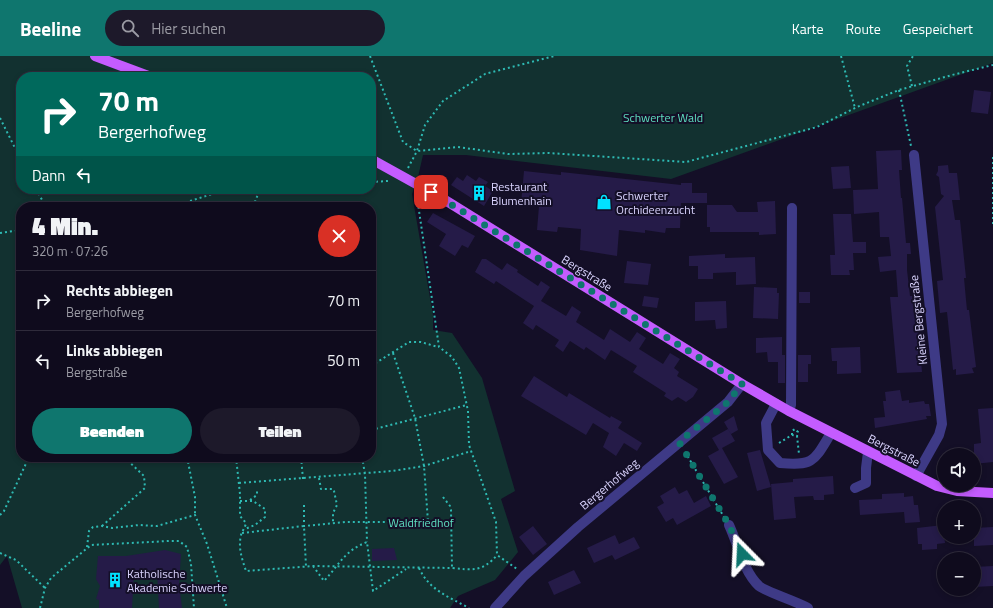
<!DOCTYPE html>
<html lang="de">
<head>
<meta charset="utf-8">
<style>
  body { margin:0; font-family:"Titillium Web",sans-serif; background:#1d192a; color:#f1f3f6; height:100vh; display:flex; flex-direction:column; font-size:15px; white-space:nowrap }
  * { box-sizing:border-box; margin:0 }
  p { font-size:13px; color:#9b9ba4 }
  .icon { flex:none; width:22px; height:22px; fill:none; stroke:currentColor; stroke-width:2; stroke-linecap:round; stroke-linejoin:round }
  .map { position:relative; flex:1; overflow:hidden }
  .drawer { position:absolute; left:16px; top:146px; width:360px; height:260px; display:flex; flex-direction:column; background:#0f0b1d; border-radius:16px; box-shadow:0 2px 6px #0003,0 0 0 1px #2f2b3b }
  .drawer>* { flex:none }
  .hud { position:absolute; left:16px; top:16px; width:360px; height:122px; border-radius:16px; box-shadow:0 2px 6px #0003,0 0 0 1px #2f2b3b; background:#00695c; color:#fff; overflow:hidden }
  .fabs { position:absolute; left:937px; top:392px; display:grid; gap:8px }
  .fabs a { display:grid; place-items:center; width:44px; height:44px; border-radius:50%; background:#0f0b1d; box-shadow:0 2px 6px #0003,0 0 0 1px #2f2b3b; font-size:20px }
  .pin { position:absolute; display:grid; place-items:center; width:34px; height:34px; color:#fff; margin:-17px; border-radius:8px; box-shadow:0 2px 6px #0006 }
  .me { position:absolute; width:44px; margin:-22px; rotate:339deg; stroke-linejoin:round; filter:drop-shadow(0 0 3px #0008) }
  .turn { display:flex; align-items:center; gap:14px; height:84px; padding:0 16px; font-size:18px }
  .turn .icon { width:52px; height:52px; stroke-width:2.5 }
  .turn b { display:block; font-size:28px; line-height:34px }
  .then { display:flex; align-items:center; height:38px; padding:0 16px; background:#0003; gap:8px; font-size:15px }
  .round { display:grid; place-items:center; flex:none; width:42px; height:42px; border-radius:21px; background:#1d192a }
  .overview { display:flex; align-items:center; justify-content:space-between; height:68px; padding:0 16px }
  h1 { font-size:24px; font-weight:800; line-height:30px }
  .action { display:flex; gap:8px; margin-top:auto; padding:8px 16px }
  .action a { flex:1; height:46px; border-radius:24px; background:#0f766e; color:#fff; font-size:16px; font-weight:800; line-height:46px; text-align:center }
  .action a+a { background:#1d192a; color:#f1f3f6 }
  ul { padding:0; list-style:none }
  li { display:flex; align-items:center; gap:12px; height:60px; padding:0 16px; border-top:1px solid #2f2b3b }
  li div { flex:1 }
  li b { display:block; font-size:15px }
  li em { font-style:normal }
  header { display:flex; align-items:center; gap:24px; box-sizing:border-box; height:56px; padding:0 20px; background:#0f766e; color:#fff }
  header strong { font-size:19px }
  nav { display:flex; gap:22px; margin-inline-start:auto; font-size:14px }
  .search { width:280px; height:36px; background:#1d192a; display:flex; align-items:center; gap:10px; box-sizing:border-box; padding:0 14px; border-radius:22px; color:#9b9ba4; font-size:15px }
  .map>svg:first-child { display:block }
  .green { fill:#123130; fill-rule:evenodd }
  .building { fill:#251b48 }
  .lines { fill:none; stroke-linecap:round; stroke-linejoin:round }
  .path { stroke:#2ebab3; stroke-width:2; stroke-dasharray:2 3; stroke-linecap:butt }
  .minor { stroke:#3e3a86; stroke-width:10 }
  .major { stroke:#c45cff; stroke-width:10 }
  .route { stroke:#0f766e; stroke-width:7; stroke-dasharray:0 12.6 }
  .labels { text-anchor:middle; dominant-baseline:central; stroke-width:4; stroke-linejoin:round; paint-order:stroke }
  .park-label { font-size:12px; fill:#5fe1c2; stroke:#140f27 }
  .poi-label { font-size:12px; fill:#dbd5ff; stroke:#140f27; text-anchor:start }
  .street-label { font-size:12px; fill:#dbd5ff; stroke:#140f27 }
</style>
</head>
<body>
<header>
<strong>Beeline</strong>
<div class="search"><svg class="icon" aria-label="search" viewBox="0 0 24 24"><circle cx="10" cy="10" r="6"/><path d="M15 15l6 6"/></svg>Hier suchen</div>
<nav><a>Karte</a><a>Route</a><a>Gespeichert</a></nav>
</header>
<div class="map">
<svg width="993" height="552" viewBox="0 0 993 552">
  <rect width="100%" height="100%" fill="#140f27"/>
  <!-- green -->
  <path class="green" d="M 0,0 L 993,0 L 993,7 L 671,123 L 466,99 L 423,99 L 418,121 L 412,138 L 433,259 L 433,274 L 452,277 L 482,322 L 515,435 L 501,443 L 518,496 L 495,524 L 458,540 L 450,552 L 22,552 L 7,500 L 0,509 ZM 21,21 L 371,21 L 371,133 L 21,133 ZM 21,151 L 371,151 L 371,401 L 21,401 Z"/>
  <!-- building -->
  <path class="building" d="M 974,34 L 991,36 L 988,58 L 971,56 Z
    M 901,94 L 902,114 L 899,114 L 901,142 L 902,142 L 906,187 L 910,187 L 911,198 L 907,198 L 907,214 L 910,240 L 915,240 L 922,316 L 897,317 L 890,241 L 898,241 L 896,214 L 880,216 L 878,201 L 891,200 L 889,181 L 880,181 L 879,156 L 854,158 L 853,134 L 878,133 L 876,95 Z
    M 948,109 L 949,117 L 957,117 L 960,144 L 952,144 L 955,164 L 960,164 L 966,222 L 964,222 L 966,244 L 967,254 L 969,254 L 976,311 L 972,312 L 974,317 L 956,319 L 956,313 L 953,314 L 947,256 L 940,257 L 937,225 L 943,224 L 935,151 L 944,140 L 941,138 L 939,121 L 936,119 L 938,115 L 938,110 Z
    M 849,110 L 851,132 L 833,133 L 831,111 Z
    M 524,115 L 561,119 L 561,116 L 681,129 L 681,127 L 692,127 L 692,137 L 707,137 L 707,147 L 681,147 L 680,172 L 666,172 L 665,177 L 645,174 L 645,177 L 619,174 L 617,200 L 580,194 L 581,173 L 558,171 L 557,176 L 537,174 L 539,150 L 521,148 Z
    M 467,119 L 476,125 L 479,121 L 488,126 L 485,130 L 493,135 L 484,150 L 451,129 L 457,121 L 463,125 Z
    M 775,145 L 776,178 L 759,179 L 759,176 L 710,176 L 710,171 L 707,171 L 707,149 L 732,149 L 737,156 L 758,156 L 757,146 Z
    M 433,157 L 475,180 L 468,192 L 462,189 L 455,200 L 439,190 L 446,178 L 427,166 Z
    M 833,158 L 851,158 L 853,186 L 866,186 L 866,197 L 853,197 L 854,214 L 849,214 L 850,219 L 831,219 L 830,199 L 835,199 Z
    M 725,198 L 725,202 L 755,201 L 756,228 L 736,229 L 736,216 L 713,217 L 713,223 L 698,223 L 698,210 L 689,210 L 689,200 Z
    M 482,203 L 486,203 L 502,214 L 507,207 L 518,214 L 517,216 L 538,230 L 541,225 L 550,231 L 541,245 L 566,260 L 572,250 L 581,256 L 576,266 L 604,284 L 610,273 L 630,286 L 637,276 L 646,282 L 639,293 L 663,308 L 670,297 L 680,303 L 674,312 L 679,316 L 677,320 L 698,333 L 693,341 L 686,346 L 678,341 L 672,345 L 664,340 L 666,337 L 633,316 L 637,310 L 611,294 L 605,304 L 586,291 L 584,294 L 570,285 L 563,296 L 555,290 L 559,284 L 536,269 L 533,274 L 523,267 L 534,250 L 496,225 L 494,228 L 475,216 Z
    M 627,205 L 651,208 L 648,229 L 624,227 Z
    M 754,231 L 777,232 L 777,237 L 779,237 L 778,263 L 753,262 Z
    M 799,236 L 810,236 L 810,247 L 799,247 Z
    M 644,240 L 659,242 L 657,252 L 642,250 Z
    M 726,245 L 727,272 L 716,273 L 715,264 L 695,265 L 695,246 Z
    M 782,281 L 782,299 L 785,299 L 785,327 L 778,327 L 778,306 L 768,306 L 767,296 L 756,297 L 756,282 Z
    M 860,291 L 861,317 L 837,318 L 837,305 L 832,305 L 831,292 Z
    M 798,299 L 811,299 L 811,308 L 808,308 L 808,326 L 798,326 Z
    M 534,320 L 567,341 L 569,337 L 610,362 L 611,360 L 622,366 L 618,372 L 642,387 L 637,395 L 624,387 L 616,400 L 603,391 L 609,377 L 593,367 L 586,379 L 521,340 Z
    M 900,334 L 902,345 L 909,344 L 909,347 L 924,345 L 925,348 L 929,348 L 931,360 L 926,360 L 927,363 L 875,372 L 874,362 L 885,361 L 883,345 L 886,345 L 885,336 Z
    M 993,352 L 993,406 L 974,408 L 974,388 L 981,387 L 978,353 Z
    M 734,360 L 738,374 L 731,378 L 724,366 Z
    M 728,373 L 735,385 L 722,392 L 738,421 L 724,428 L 708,400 L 719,394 L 712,382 Z
    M 760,394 L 771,431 L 757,435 L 747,397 Z
    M 833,420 L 834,438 L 824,439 L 824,444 L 814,444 L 813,440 L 794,441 L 796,462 L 774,464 L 771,428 L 793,426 L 793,423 Z
    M 675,431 L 679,438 L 687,434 L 694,447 L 706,440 L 711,450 L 677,469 L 673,462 L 666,466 L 657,451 L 664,447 L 660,440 Z
    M 904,437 L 904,441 L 913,440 L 914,449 L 918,449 L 920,466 L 905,467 L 904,456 L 860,459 L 859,444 L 882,443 L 882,438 Z
    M 943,469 L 945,487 L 937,488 L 937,493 L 922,494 L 922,488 L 918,488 L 917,472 Z
    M 533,470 L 547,488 L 533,499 L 519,481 Z
    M 993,471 L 993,489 L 974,490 L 974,472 Z
    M 615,479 L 619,488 L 634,481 L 640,492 L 615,504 L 612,499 L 594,507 L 587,492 Z
    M 394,492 L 397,504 L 372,505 L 372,493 Z
    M 165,494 L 181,498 L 179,528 L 182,552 L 159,552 L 157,516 L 134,516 L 132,552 L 99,552 L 99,544 L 96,543 L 100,530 L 96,523 L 98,500 L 126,500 Z
    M 993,510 L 993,530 L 974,531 L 974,511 Z
    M 574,514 L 581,527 L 554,539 L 548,526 Z"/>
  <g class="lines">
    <!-- path -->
    <path class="path" d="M 370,0 L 403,86 L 417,95 L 458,91 L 508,98 L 548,97 L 686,106 L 817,71 L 857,51 L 899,34 L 952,19 L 993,9
      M 841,0 L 855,52
      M 912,30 L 907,10 L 913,0
      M 899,34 L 911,90
      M 0,62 L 21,104
      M 993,101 L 993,170
      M 408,112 L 417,95 L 425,69 L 443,45 L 485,18 L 554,0
      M 371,126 L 388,125
      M 36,133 L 46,151
      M 417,141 L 439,291 L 452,301 L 459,312 L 468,355 L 469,389 L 496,466 L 497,499 L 517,513
      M 171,151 L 228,133
      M 253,151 L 260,133
      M 0,177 L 21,174
      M 393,297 L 415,362 L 424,410 L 428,466
      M 371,310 L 409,286 L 421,286 L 438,291
      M 371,374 L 467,349
      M 792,379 L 792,375 L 795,373 L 798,376 L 797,380
      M 779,387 L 792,379 L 797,380 L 799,398
      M 685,396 L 724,461
      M 187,401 L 195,441 L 195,459
      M 236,401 L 240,438 L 240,460 L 246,467 C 245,472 242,475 241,479 C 238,492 242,503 246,515 L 313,510 L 452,512 C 472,514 483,516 497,499
      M 301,401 L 303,423
      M 362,401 L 365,418 L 367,486
      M 319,422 L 321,433 L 333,433 L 334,435 L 337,449 L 333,457 L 333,467
      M 239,427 L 392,415 L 424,410 L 471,395
      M 443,441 L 450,450 L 451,454 L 452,512
      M 250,444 L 257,439 L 257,435
      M 240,445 L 253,445 L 265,453 L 265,461 L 255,469 L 245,473
      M 304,449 L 304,470 L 346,466 L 452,466
      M 0,459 L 4,455 L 29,401
      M 102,470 L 145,432 L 144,420 L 124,401
      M 242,477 L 304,470 L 306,511
      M 87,491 L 89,475 L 93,471 L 102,470 L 112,472 L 139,469 L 157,470 L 195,459 L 207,488 L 227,552
      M 0,497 L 16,504 L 45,532
      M 313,510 L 324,525 C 340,508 344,495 367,486 L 373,535 L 406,513
      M 419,512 C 429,534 449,541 469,552
      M 40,552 L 45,532 L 51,522 L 91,489 L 169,485 L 179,485 L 187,491 L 191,508 L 194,552"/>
    <!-- minor -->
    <path class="minor" d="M 914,99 L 942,368 L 939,379 L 916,420
      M 776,348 L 766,367 L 768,394 L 780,407 C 814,410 814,405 831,377
      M 789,355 L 791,349 L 792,152
      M 855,432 L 866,427 L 866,412 L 868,396
      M 729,469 C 738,488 743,515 759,530 C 766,536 796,545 808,552
      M 495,552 L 524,520 L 578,471 L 728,346 L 742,328"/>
    <!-- major -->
    <path class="major" d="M 95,0 L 151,21
      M 371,103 L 445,144 L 742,328 L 789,355 L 937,430 L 957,435 L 993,437"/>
  </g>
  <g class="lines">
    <!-- route -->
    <path class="route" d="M 431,136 L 742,328 L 728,346 L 679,386 L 729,469 L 742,498"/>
  </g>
  <!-- icons -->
  <defs>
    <symbol id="building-bare" viewBox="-9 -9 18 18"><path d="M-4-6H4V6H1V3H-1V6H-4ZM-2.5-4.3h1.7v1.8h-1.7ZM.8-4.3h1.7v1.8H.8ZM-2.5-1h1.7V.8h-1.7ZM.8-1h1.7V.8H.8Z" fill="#01e2ff" stroke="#140f27" stroke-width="2.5" paint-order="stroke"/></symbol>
    <symbol id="shop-bare" viewBox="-9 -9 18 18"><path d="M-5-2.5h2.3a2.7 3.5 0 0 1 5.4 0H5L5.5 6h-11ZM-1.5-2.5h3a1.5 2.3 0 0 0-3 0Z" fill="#01e2ff" stroke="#140f27" stroke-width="2.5" paint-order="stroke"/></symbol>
  </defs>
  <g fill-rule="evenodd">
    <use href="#building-bare" x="468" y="126" width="22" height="22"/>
    <use href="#shop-bare" x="593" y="135" width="22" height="22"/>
    <use href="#building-bare" x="104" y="513" width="22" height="22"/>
  </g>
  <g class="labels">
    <!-- park labels -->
    <g class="park-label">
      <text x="663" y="61">Schwerter Wald</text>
      <text x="421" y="466">Waldfriedhof</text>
    </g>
    <!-- poi labels -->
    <g class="poi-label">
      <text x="491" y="130">Restaurant<tspan x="491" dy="14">Blumenhain</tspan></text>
      <text x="616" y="139">Schwerter<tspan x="616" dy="14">Orchideenzucht</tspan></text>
      <text x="127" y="517">Katholische<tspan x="127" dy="14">Akademie Schwerte</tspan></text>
    </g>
    <!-- street labels -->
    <g class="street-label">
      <text transform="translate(587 217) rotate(32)">Bergstraße</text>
      <text transform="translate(918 264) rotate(-96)">Kleine Bergstraße</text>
      <text transform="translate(894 394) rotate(27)">Bergstraße</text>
      <text transform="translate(609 428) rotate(-40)">Bergerhofweg</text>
    </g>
  </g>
</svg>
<div class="fabs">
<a><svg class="icon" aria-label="sound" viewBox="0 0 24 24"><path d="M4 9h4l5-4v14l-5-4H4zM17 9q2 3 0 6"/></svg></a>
<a>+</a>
<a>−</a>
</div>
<div class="pin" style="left:431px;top:136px;background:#d93025"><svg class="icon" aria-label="arrive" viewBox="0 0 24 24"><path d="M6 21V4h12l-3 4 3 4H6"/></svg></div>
<svg class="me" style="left:742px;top:498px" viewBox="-20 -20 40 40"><path d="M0-17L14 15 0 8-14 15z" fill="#0f766e" stroke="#fff" stroke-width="4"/></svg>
<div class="hud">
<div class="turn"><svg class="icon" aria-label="right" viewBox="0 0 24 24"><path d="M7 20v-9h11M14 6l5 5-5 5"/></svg><div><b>70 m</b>Bergerhofweg</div></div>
<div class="then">Dann<svg class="icon" aria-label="left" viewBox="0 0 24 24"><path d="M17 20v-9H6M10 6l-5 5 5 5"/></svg></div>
</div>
<section class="drawer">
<div class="overview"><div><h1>4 Min.</h1><p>320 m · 07:26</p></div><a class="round" style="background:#d93025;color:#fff"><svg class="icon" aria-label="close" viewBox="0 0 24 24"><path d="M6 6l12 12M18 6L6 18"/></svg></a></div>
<ul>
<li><svg class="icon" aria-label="right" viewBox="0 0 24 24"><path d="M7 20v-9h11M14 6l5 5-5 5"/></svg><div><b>Rechts abbiegen</b><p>Bergerhofweg</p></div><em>70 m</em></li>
<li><svg class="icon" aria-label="left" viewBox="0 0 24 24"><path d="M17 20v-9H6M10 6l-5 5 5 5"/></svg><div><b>Links abbiegen</b><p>Bergstraße</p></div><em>50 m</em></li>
</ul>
<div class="action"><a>Beenden</a><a>Teilen</a></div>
</section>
</div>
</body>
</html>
